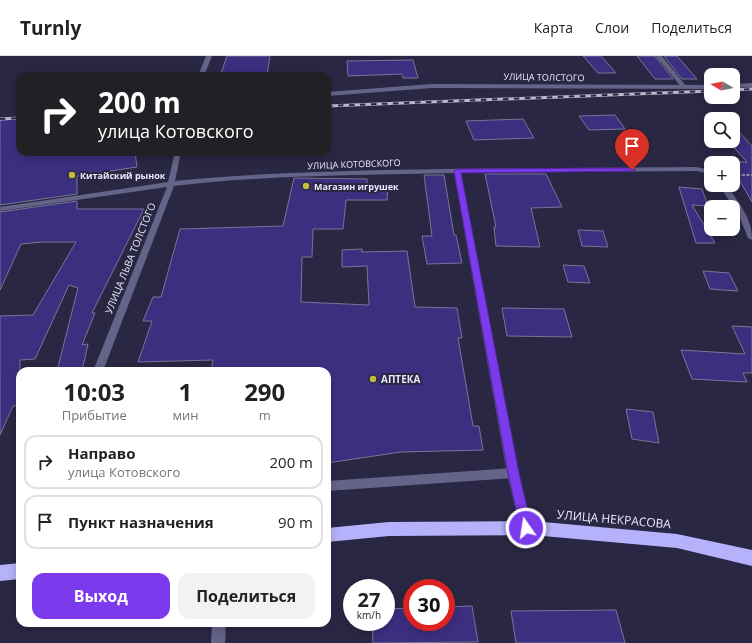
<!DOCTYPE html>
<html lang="ru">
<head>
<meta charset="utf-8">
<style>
  body { margin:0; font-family:"Open Sans",sans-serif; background:#f2f2f2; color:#222; height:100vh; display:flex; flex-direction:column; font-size:15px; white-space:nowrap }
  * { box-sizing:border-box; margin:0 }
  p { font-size:13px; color:#767676 }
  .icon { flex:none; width:22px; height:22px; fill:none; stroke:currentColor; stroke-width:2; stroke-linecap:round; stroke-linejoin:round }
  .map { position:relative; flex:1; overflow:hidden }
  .details { position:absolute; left:16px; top:311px; width:315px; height:260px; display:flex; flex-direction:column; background:#fff; border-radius:12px; box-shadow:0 2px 10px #0003 }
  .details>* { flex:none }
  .hud { position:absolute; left:16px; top:16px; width:315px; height:84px; border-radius:12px; box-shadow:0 2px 10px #0003; background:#202124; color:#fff; overflow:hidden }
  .needle { width:26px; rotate:280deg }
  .buttons { position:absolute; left:704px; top:12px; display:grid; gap:8px }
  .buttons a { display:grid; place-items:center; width:36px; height:36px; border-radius:8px; background:#fff; box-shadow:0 2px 10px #0003; font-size:20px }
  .speed { position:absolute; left:343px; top:523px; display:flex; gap:8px; font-size:20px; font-weight:700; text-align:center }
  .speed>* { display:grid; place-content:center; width:52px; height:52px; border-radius:50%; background:#fff; box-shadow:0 2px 10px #0003; line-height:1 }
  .speed small { font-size:10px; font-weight:400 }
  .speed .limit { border:6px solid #d22; background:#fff; color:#111 }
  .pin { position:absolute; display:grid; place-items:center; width:34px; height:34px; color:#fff; margin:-41px -17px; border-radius:50% 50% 50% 0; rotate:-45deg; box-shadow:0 0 4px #0007 }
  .pin .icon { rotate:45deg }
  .me { position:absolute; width:44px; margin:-22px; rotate:347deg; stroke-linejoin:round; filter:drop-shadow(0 0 3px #0008) }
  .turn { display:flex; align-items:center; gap:14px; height:84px; padding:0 16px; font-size:18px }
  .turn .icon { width:52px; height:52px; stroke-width:2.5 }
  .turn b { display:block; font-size:28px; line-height:34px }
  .eta { display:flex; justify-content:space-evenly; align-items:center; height:68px; text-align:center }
  .eta b { font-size:24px; font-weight:700; line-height:28px }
  .button { display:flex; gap:8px; margin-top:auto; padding:8px 16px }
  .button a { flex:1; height:46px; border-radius:12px; background:#7c3aed; color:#fff; font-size:16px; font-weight:700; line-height:46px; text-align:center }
  .button a+a { background:#f2f2f2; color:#222 }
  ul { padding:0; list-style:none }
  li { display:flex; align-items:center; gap:12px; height:54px; margin:0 8px 6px; padding:0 8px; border:2px solid #e0e0e0; border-radius:12px }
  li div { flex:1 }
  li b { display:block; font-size:15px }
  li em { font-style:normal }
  header { display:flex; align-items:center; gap:24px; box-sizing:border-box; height:56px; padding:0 20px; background:#fff; border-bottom:1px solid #e0e0e0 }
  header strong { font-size:19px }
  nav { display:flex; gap:22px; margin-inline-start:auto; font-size:14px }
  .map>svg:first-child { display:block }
  .building { fill:#3c2f7f; stroke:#777697 }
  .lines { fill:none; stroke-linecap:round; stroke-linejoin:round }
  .path { stroke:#8d8ca3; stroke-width:2; stroke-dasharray:3 1.5; stroke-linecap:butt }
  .lane { fill:#646388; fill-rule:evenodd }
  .street { fill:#646388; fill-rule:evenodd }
  .highway { fill:#b5b2fb; fill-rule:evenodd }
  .rail-casing { stroke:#bab9ce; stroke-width:3 }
  .rail { stroke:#292743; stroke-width:2; stroke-dasharray:5.5; stroke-linecap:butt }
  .route { fill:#7c3aed; stroke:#51269a }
  .poi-dot { fill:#c4bc3d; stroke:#292743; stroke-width:1.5 }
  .labels { text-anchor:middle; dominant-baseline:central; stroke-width:4; stroke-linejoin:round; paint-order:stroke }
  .far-street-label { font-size:9px; fill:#e9e9fb; stroke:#292743 }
  .far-poi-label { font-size:9px; font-weight:bold; fill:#e9e9fb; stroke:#292743; text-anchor:start }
  .street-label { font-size:10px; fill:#e9e9fb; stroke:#292743 }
  .poi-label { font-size:10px; font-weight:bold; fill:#e9e9fb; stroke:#292743; text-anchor:start }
  .near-street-label { font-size:12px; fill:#e9e9fb; stroke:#292743 }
</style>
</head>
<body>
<header>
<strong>Turnly</strong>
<nav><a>Карта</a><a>Слои</a><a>Поделиться</a></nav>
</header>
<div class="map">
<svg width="752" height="587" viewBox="0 0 752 587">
  <rect width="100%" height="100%" fill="#292743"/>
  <!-- building -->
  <path class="building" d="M 227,0 L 270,0 L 267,20 L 220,20 Z
    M 583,0 L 601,0 L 616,17 L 598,17 Z
    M 637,0 L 655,0 L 673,23 L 655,23 Z
    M 664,0 L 677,0 L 697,23 L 682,23 Z
    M 413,4 L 418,22 L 403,22 L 402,18 L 348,20 L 347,5 Z
    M 615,59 L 625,73 L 589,74 L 579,60 Z
    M 20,63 L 20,96 L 135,96 L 137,111 L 77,120 L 77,138 L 0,149 L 0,64 Z
    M 523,63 L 534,82 L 474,84 L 466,65 Z
    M 733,77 L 740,77 L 752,90 L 752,146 L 733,113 L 733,107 L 729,106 L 747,106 L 728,85 L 733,85 Z
    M 485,118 L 546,118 L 562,151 L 531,152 L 540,191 L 496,190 L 494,171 L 496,171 Z
    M 424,119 L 444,119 L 454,179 L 456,179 L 462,207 L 427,208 L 422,180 L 432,180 Z
    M 294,122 L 367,123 L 367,128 L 388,129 L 387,144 L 346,144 L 343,173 L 313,173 L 312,201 L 302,201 L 301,246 L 369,249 L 367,210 L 342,211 L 342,194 L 362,193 L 362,196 L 407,195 L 415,251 L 457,252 L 462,282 L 458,282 L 473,370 L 479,370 L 483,394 L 401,396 L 327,407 L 327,315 L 211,315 L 213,304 L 138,306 L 152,265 L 143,265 L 153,241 L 161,241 L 180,173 L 283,170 Z
    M 679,131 L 702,133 L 708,150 L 692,149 L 715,187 L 696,187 Z
    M 77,145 L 77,153 L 144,153 L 92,257 L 95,257 L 82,289 L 88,288 L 82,315 L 57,315 L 78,232 L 69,229 L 35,303 L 20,304 L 20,349 L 13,350 L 0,379 L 0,260 L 33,259 L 76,186 L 42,186 L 21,188 L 0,234 L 0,156 Z
    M 578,174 L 603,175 L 608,191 L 582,190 Z
    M 563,209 L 584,210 L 590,227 L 568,226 Z
    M 703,215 L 729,217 L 738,235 L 710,233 Z
    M 502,252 L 564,253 L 572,281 L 507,280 Z
    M 732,270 L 752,271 L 752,317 L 743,317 L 747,326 L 692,323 L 681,294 L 745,298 Z
    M 626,353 L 653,356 L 659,387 L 632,383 Z
    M 472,550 L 478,586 L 373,587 L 372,566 L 386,566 L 386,553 L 412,552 L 412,566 L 446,566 L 446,551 Z
    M 616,554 L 625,587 L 516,587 L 511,555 Z"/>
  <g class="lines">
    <!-- path -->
    <path class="path" d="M 733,119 L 752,119"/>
    <!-- lane -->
    <path class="lane" d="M 656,0 L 662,0 L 686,30 L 686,32 L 682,32 Z
      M 513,412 L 517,413 L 519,417 L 517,421 L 513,422 L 327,435 L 327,425 Z
      M 212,567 L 226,567 L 225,587 L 211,587 Z"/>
    <!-- street -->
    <path class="street" d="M 206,0 L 212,0 L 204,20 L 198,20 Z
      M 752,27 L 752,31 L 733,32 L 733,28 Z
      M 432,28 L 711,29 L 711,33 L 432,32 L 327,40 L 327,36 Z
      M 175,96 L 181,96 L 175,125 C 244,118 312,116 381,114 C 486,112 591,112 696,111 L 711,114 L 711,118 L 696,115 L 461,117 L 519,417 L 532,472 L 531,476 L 526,478 L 521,476 L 520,472 L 507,417 L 454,117 C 361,119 267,119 174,130 L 103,315 L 93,315 L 167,131 L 0,155 L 0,151 L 168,126 Z
      M 719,129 L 727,129 C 739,148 752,161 752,184 L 748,182 L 739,160 Z"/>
    <!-- highway -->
    <path class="highway" d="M 532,465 L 677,478 L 752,494 L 752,510 L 677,492 L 532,479 L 389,480 L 327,486 L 327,472 L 389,466 Z
      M 20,507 L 20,523 L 0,525 L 0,509 Z"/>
    <defs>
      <path id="rail" d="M 733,34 L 752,33
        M 327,50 L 711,35
        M 0,63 L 20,62"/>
    </defs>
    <!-- rail casing -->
    <use href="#rail" class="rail-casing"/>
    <!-- rail -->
    <use href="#rail" class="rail"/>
  </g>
  <!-- route -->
  <path class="route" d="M 632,112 L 635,114 L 634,115 L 461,117 L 519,417 L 532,472 L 530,475 L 526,477 L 522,475 L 520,472 L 508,417 L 454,115 L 457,113 Z"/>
  <!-- markers -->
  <g class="poi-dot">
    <circle cx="72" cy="119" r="4"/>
    <circle cx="306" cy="130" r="4"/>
    <circle cx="373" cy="323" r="4"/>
  </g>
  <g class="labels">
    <!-- far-street labels -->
    <g class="far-street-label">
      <text transform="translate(544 21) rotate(1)">УЛИЦА ТОЛСТОГО</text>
      <text transform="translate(354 108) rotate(-2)">УЛИЦА КОТОВСКОГО</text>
    </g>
    <!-- far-poi labels -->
    <g class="far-poi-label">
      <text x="80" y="119">Китайский рынок</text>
      <text x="314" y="130">Магазин игрушек</text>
    </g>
    <!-- street labels -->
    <g class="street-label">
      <text transform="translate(130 202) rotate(-68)">УЛИЦА ЛЬВА ТОЛСТОГО</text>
    </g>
    <!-- poi labels -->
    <g class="poi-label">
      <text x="381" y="323">АПТЕКА</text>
    </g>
    <!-- near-street labels -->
    <g class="near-street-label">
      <text transform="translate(614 463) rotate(5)">УЛИЦА НЕКРАСОВА</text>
    </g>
  </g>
</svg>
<div class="buttons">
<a><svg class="needle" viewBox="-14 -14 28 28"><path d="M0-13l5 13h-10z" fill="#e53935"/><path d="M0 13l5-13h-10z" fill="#767676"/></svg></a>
<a><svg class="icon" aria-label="search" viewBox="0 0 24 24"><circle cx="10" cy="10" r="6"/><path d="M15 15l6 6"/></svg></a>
<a>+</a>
<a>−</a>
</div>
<div class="speed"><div>27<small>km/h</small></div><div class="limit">30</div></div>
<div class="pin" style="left:632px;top:114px;background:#d93025"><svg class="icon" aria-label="arrive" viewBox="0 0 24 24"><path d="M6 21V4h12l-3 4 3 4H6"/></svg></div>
<svg class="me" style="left:526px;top:472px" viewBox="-20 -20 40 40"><circle r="17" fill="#7c3aed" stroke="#fff" stroke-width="3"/><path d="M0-11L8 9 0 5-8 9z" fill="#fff"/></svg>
<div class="hud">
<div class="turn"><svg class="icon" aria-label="right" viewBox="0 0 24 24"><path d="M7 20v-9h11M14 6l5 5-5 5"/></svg><div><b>200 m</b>улица Котовского</div></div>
</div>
<section class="details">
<div class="eta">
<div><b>10:03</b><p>Прибытие</p></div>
<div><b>1</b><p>мин</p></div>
<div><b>290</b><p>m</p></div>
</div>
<ul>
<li><svg class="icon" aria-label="right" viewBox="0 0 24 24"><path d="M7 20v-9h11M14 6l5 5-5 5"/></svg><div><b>Направо</b><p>улица Котовского</p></div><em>200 m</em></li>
<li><svg class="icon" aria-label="arrive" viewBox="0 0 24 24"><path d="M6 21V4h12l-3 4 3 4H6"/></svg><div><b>Пункт назначения</b></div><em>90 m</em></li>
</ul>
<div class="button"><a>Выход</a><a>Поделиться</a></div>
</section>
</div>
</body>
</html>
